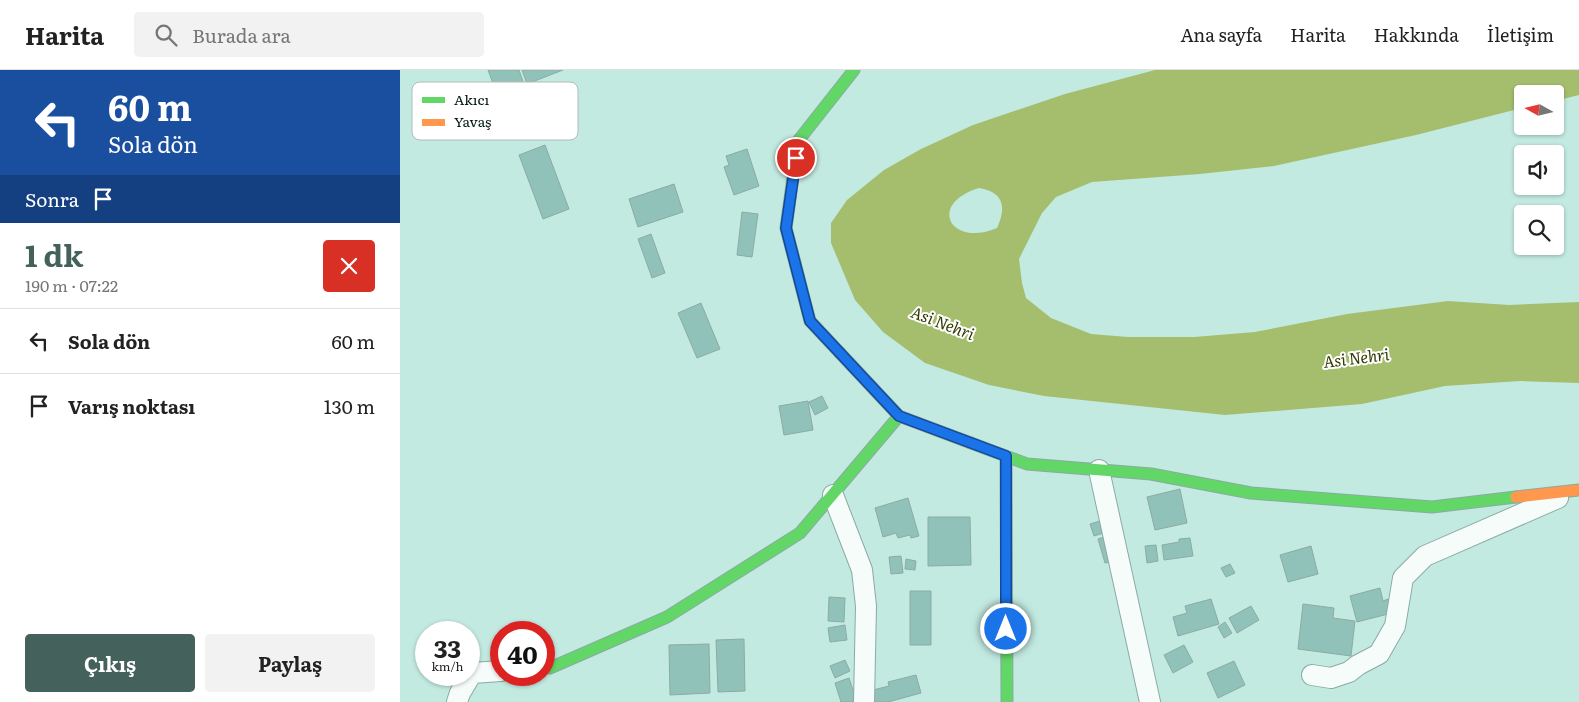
<!DOCTYPE html>
<html lang="tr">
<head>
<meta charset="utf-8">
<style>
  body { margin:0; font-family:Literata,serif; background:#f2f2f2; color:#222; height:100vh; display:flex; flex-direction:column; font-size:19px; white-space:nowrap }
  * { box-sizing:border-box; margin:0 }
  p { font-size:16px; color:#767676 }
  .icon { flex:none; width:28px; height:28px; fill:none; stroke:currentColor; stroke-width:2; stroke-linecap:round; stroke-linejoin:round }
  .map { position:relative; flex:1; overflow:hidden }
  .drawer { display:flex; flex-direction:column; background:#fff; width:400px }
  .drawer>* { flex:none }
  .banner { background:#1a4fa0; color:#fff; overflow:hidden }
  .needle { width:32px; rotate:278deg }
  .tools { position:absolute; left:1114px; top:15px; display:grid; gap:10px }
  .tools a { display:grid; place-items:center; width:50px; height:50px; border-radius:5px; background:#fff; box-shadow:0 1px 4px #0004; font-size:25px }
  .speed { position:absolute; left:15px; top:551px; display:flex; gap:10px; font-size:25px; font-weight:700; text-align:center }
  .speed>* { display:grid; place-content:center; width:65px; height:65px; border-radius:50%; background:#fff; box-shadow:0 1px 4px #0004; line-height:1 }
  .speed small { font-size:12px; font-weight:400 }
  .speed .limit { border:8px solid #d22; background:#fff; color:#111 }
  .pin { position:absolute; display:grid; place-items:center; width:42px; height:42px; color:#fff; margin:-21px; border:2px solid #fff; border-radius:50%; box-shadow:0 1px 5px #0007 }
  .me { position:absolute; width:55px; margin:-28px; rotate:0deg; stroke-linejoin:round; filter:drop-shadow(0 0 4px #0008) }
  .turn { display:flex; align-items:center; gap:18px; height:105px; padding:0 25px; font-size:22px }
  .turn .icon { width:65px; height:65px; stroke-width:2.5 }
  .turn b { display:block; font-size:35px; line-height:42px }
  .then { display:flex; align-items:center; height:48px; padding:0 25px; background:#0003; gap:10px; font-size:19px }
  .round { display:grid; place-items:center; flex:none; width:52px; height:52px; border-radius:5px; background:#f2f2f2 }
  .summary { display:flex; align-items:center; justify-content:space-between; height:85px; padding:0 25px }
  h1 { font-size:30px; font-weight:700; line-height:38px; color:#44625b }
  .cta { display:flex; gap:10px; margin-top:auto; padding:10px 25px }
  .cta a { flex:1; height:58px; border-radius:5px; background:#44625b; color:#fff; font-size:20px; font-weight:700; line-height:58px; text-align:center }
  .cta a+a { background:#f2f2f2; color:#222 }
  ul { padding:0; list-style:none }
  li { display:flex; align-items:center; gap:15px; height:65px; padding:0 25px; border-top:1px solid #e0e0e0 }
  li div { flex:1 }
  li b { display:block; font-size:19px }
  li em { font-style:normal }
  header { display:flex; align-items:center; gap:30px; box-sizing:border-box; height:70px; padding:0 25px; background:#fff; border-bottom:1px solid #e0e0e0 }
  header strong { font-size:24px }
  nav { display:flex; gap:28px; margin-inline-start:auto; font-size:18px }
  .search { width:350px; height:45px; background:#f2f2f2; display:flex; align-items:center; gap:12px; box-sizing:border-box; padding:0 18px; border-radius:5px; color:#767676; font-size:19px }
  main { display:flex; flex:1; min-height:0 }
  .map>svg:first-child { display:block }
  .water { fill:#a5be6e; fill-rule:evenodd }
  .building { fill:#90c2b9; stroke:#8baba4 }
  .lines { fill:none; stroke-linecap:round; stroke-linejoin:round }
  .street-casing { stroke:#8aaaa3; stroke-width:22 }
  .fast-casing { stroke:#8aaaa3; stroke-width:13 }
  .slow-casing { stroke:#8aaaa3; stroke-width:13 }
  .street { stroke:#f6fcfa; stroke-width:20 }
  .fast { stroke:#63d668; stroke-width:11 }
  .slow { stroke:#ff974d; stroke-width:11 }
  .route-casing { stroke:#114b97; stroke-width:12 }
  .route { stroke:#1a73e8; stroke-width:9 }
  .labels { text-anchor:middle; dominant-baseline:central; stroke-width:4; stroke-linejoin:round; paint-order:stroke }
  .water-label { font-size:16px; font-style:italic; fill:#333b00; stroke:#fff }
  .key { fill:#fff; stroke:#b2bab8; stroke-width:1 }
  .key-label { font-size:14px; fill:#001813 }
</style>
</head>
<body>
<header>
<strong>Harita</strong>
<div class="search"><svg class="icon" aria-label="search" viewBox="0 0 24 24"><circle cx="10" cy="10" r="6"/><path d="M15 15l6 6"/></svg>Burada ara</div>
<nav><a>Ana sayfa</a><a>Harita</a><a>Hakkında</a><a>İletişim</a></nav>
</header>
<main>
<section class="drawer">
<div class="banner">
<div class="turn"><svg class="icon" aria-label="left" viewBox="0 0 24 24"><path d="M17 20v-9H6M10 6l-5 5 5 5"/></svg><div><b>60 m</b>Sola dön</div></div>
<div class="then">Sonra<svg class="icon" aria-label="arrive" viewBox="0 0 24 24"><path d="M6 21V4h12l-3 4 3 4H6"/></svg></div>
</div>
<div class="summary"><div><h1>1 dk</h1><p>190 m · 07:22</p></div><a class="round" style="background:#d93025;color:#fff"><svg class="icon" aria-label="close" viewBox="0 0 24 24"><path d="M6 6l12 12M18 6L6 18"/></svg></a></div>
<ul>
<li><svg class="icon" aria-label="left" viewBox="0 0 24 24"><path d="M17 20v-9H6M10 6l-5 5 5 5"/></svg><div><b>Sola dön</b></div><em>60 m</em></li>
<li><svg class="icon" aria-label="arrive" viewBox="0 0 24 24"><path d="M6 21V4h12l-3 4 3 4H6"/></svg><div><b>Varış noktası</b></div><em>130 m</em></li>
</ul>
<div class="cta"><a>Çıkış</a><a>Paylaş</a></div>
</section>
<div class="map">
<svg width="1179" height="632" viewBox="0 0 1179 632">
  <rect width="100%" height="100%" fill="#c3eae1"/>
  <!-- water -->
  <path class="water" d="M 755,0 L 1179,0 L 1179,25 L 1155,31 L 1155,24 L 1122,24 L 1122,38 L 1016,65 L 874,96 L 800,104 L 692,112 L 656,127 L 642,143 L 619,189 L 622,213 L 626,228 L 651,248 L 691,264 L 728,267 L 794,267 L 855,262 L 947,244 L 1048,231 L 1109,235 L 1179,232 L 1179,313 L 1120,311 L 1045,316 L 962,334 L 825,345 L 644,326 L 589,315 L 525,293 L 483,262 L 455,230 L 431,173 L 431,153 L 447,130 L 484,100 L 521,79 L 573,55 L 665,24 ZM 579,118 C 603,122 607,136 597,158 C 550,178 527,134 579,118 Z"/>
  <!-- building -->
  <path class="building" d="M 88,0 L 119,0 L 125,17 L 98,27 Z
    M 122,0 L 163,0 L 127,14 Z
    M 145,75 L 169,139 L 143,149 L 119,85 Z
    M 347,79 L 359,116 L 334,125 L 324,97 L 329,95 L 326,86 Z
    M 274,114 L 283,142 L 238,157 L 229,129 Z
    M 342,142 L 358,144 L 352,187 L 337,185 Z
    M 251,164 L 265,203 L 252,208 L 238,169 Z
    M 301,233 L 320,279 L 297,288 L 278,243 Z
    M 422,326 L 428,338 L 415,345 L 409,332 Z
    M 408,331 L 413,360 L 384,365 L 379,336 Z
    M 780,419 L 787,453 L 755,460 L 747,427 Z
    M 508,428 L 519,466 L 511,468 L 510,465 L 498,468 L 496,463 L 483,467 L 475,438 Z
    M 528,447 L 570,447 L 571,495 L 528,496 Z
    M 703,450 L 707,462 L 694,466 L 690,454 Z
    M 710,465 L 717,490 L 705,493 L 698,469 Z
    M 790,468 L 793,486 L 764,490 L 762,475 L 779,472 L 779,469 Z
    M 756,475 L 758,491 L 747,493 L 745,476 Z
    M 911,476 L 918,504 L 888,512 L 880,485 Z
    M 501,486 L 503,503 L 491,504 L 489,487 Z
    M 506,489 L 516,491 L 515,500 L 505,499 Z
    M 830,494 L 835,503 L 826,507 L 821,498 Z
    M 980,518 L 983,531 L 988,529 L 992,543 L 957,552 L 950,526 Z
    M 510,521 L 531,521 L 531,575 L 510,575 Z
    M 429,527 L 445,528 L 444,552 L 428,551 Z
    M 811,529 L 819,554 L 778,566 L 773,547 L 787,543 L 785,536 Z
    M 903,534 L 934,538 L 933,548 L 955,551 L 951,586 L 898,579 Z
    M 851,536 L 859,550 L 837,563 L 829,548 Z
    M 825,552 L 832,563 L 824,568 L 818,557 Z
    M 445,555 L 447,570 L 430,572 L 428,558 Z
    M 344,569 L 345,621 L 318,622 L 316,570 Z
    M 309,574 L 310,623 L 270,625 L 269,575 Z
    M 784,575 L 793,592 L 773,603 L 764,585 Z
    M 445,590 L 450,601 L 435,608 L 430,596 Z
    M 834,591 L 845,615 L 818,628 L 807,603 Z
    M 516,605 L 521,623 L 488,632 L 472,632 L 469,621 L 489,616 L 488,612 Z
    M 449,608 L 457,632 L 441,632 L 435,613 Z"/>
  <g class="lines">
    <defs>
      <path id="street" d="M 699,400 L 750,632
        M 433,425 L 462,500 L 466,536 L 464,632
        M 912,605 L 931,608 L 949,602 L 958,595 L 979,584 L 995,556 L 1003,508 L 1025,486 L 1158,428
        M 57,632 L 60,623 L 72,603 L 101,601"/>
      <path id="fast" d="M 440,283 L 410,251 L 386,158 L 398,71 L 454,0
        M 571,373 L 627,394 L 751,404 L 851,423 L 1032,437 L 1116,427
        M 606,386 L 607,632
        M 144,598 L 150,598 L 267,547 L 400,463 L 499,346"/>
      <path id="slow" d="M 440,283 L 499,346 L 571,373
        M 1116,427 L 1179,420"/>
    </defs>
    <!-- street casing -->
    <use href="#street" class="street-casing"/>
    <!-- fast casing -->
    <use href="#fast" class="fast-casing"/>
    <!-- slow casing -->
    <use href="#slow" class="slow-casing"/>
    <!-- street -->
    <use href="#street" class="street"/>
    <!-- fast -->
    <use href="#fast" class="fast"/>
    <!-- slow -->
    <use href="#slow" class="slow"/>
  </g>
  <g class="lines">
    <defs>
      <path id="route" d="M 396,88 L 386,158 L 410,251 L 499,346 L 606,386 L 606,559"/>
    </defs>
    <!-- route casing -->
    <use href="#route" class="route-casing"/>
    <!-- route -->
    <use href="#route" class="route"/>
  </g>
  <g class="labels">
    <!-- water labels -->
    <g class="water-label">
      <text transform="translate(543 252) rotate(21)">Asi Nehri</text>
      <text transform="translate(956 287) rotate(-7)">Asi Nehri</text>
    </g>
  </g>
  <!-- legend -->
  <rect x="12" y="12" width="166" height="58" rx="8" class="key"/>
  <rect x="22" y="27" width="23" height="6" fill="#63d668"/>
  <rect x="22" y="49" width="23" height="7" fill="#ff974d"/>
  <g class="key-label">
    <text x="54" y="35">Akıcı</text>
    <text x="54" y="57">Yavaş</text>
  </g>
</svg>
<div class="tools">
<a><svg class="needle" viewBox="-14 -14 28 28"><path d="M0-13l5 13h-10z" fill="#e53935"/><path d="M0 13l5-13h-10z" fill="#767676"/></svg></a>
<a><svg class="icon" aria-label="sound" viewBox="0 0 24 24"><path d="M4 9h4l5-4v14l-5-4H4zM17 9q2 3 0 6"/></svg></a>
<a><svg class="icon" aria-label="search" viewBox="0 0 24 24"><circle cx="10" cy="10" r="6"/><path d="M15 15l6 6"/></svg></a>
</div>
<div class="speed"><div>33<small>km/h</small></div><div class="limit">40</div></div>
<div class="pin" style="left:396px;top:88px;background:#d93025"><svg class="icon" aria-label="arrive" viewBox="0 0 24 24"><path d="M6 21V4h12l-3 4 3 4H6"/></svg></div>
<svg class="me" style="left:606px;top:559px" viewBox="-20 -20 40 40"><circle r="17" fill="#1a73e8" stroke="#fff" stroke-width="3"/><path d="M0-11L8 9 0 5-8 9z" fill="#fff"/></svg>
</div>
</main>
</body>
</html>
